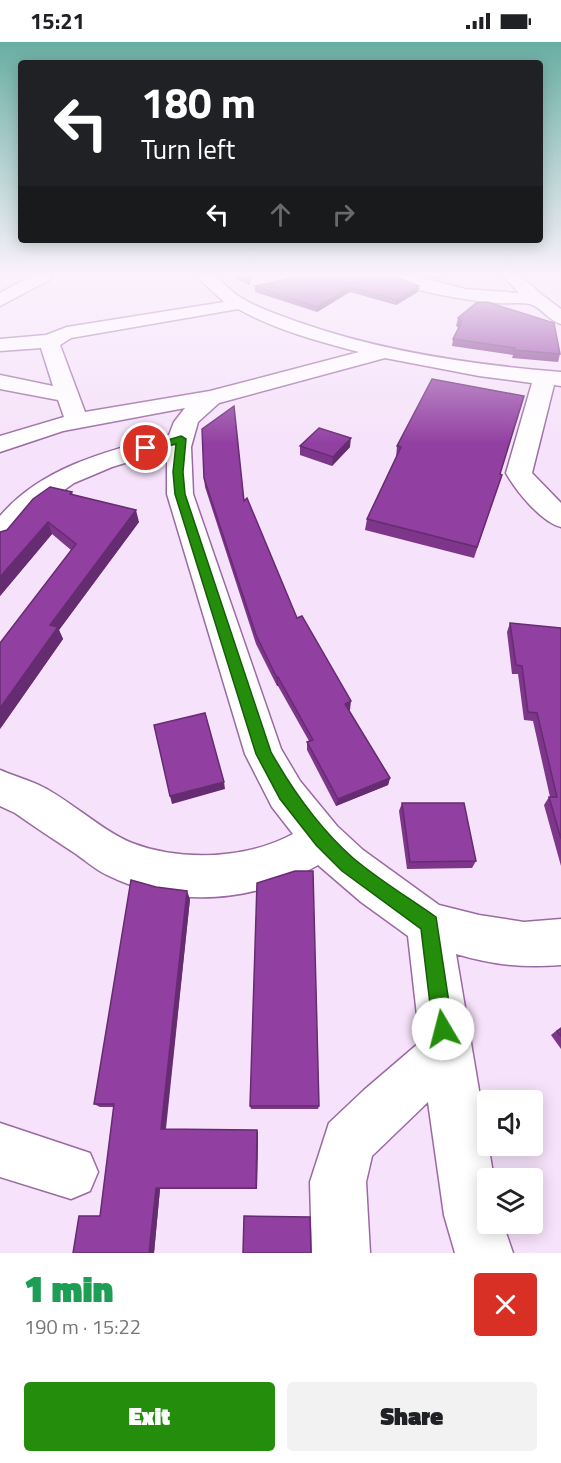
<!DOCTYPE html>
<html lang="en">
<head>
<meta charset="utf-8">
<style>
  body { margin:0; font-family:"Titillium Web",sans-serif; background:#f2f2f2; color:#202124; height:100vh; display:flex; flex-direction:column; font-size:22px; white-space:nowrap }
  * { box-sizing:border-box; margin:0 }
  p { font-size:20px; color:#757577 }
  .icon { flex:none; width:33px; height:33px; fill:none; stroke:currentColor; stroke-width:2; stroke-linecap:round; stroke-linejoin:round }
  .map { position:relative; height:1211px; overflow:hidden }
  .drawer { display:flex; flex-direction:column; background:#fff; flex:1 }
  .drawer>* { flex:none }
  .guide { position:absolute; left:18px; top:18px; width:525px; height:183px; border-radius:6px; box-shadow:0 3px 15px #0003; background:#202124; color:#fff; overflow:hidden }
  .fabs { position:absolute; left:477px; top:1048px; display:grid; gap:12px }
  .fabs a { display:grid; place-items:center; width:66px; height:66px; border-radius:6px; background:#fff; box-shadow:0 3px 15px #0003; font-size:30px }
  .pin { position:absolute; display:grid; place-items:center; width:51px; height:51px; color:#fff; margin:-26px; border:3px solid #fff; border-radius:50%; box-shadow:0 2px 6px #0007 }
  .me { position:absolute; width:66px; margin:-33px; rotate:352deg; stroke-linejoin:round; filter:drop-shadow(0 0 4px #0008) }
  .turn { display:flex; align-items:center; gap:21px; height:126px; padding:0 24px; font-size:27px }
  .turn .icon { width:78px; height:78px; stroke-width:2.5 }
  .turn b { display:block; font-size:42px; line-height:51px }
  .lanes { display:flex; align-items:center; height:57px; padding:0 24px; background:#0003; justify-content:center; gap:30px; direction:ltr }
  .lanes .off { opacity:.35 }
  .round { display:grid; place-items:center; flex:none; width:63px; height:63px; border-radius:6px; background:#f2f2f2 }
  .summary { display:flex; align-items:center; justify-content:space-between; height:102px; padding:0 24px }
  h1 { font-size:36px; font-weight:800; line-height:45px; color:#1e9e55 }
  .primary-button { display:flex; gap:12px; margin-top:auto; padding:12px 24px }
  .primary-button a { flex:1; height:69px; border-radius:6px; background:#248d0c; color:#fff; font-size:24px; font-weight:800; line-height:69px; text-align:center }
  .primary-button a+a { background:#f2f2f2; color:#202124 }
  .status { display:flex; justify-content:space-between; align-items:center; height:42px; padding:0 30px; background:#fff; direction:ltr }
  .status svg { height:16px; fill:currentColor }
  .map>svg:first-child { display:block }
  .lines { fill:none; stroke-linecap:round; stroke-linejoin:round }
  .minor-casing { stroke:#9a6aa3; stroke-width:3 }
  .highway-casing { stroke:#fff; stroke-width:3 }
  .minor { fill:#fff; fill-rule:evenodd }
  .highway { fill:#fbaaa8; fill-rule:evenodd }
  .wall { fill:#7d368a }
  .shaded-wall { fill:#662c71 }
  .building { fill:#913fa1; stroke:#662c71; stroke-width:1.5 }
  .route { fill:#248d0c; stroke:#175c08; stroke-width:1.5 }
</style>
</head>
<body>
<div class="status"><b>15:21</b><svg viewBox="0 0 49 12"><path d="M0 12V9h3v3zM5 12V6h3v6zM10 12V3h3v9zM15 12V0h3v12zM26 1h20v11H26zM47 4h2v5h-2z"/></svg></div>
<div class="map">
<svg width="561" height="1211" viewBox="0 0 561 1211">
  <rect width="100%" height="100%" fill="#f6e2fa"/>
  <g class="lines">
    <defs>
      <path id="minor" d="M 33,233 L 54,233 L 51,237 L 0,264 L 0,251 Z
        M 195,233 L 214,233 C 221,238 227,245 234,251 C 253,265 279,273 301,281 C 384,310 473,323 561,330 L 561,344 L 554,343 L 532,431 L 561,461 L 561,485 C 541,480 516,449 506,431 L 532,341 L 479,334 L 385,316 L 219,361 L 198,380 L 191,405 L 193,452 L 281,707 L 300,739 L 337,784 L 363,808 L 439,863 L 479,873 L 524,880 L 561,877 L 561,923 C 522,926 494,923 456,912 L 494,1137 L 488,1137 L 488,1182 L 503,1182 L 513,1211 L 455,1211 L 444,1173 L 428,1060 L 372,1114 L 366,1140 L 370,1211 L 312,1211 L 310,1140 L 329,1081 L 364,1048 L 420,1000 L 408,894 L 361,860 L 318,823 C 254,861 175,867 107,833 C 96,828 86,819 76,812 C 56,799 35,785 15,771 L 0,764 L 0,728 C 14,734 29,738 43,745 C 72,760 104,790 132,801 C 182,820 247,817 293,792 L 272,765 L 245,712 L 167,452 L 167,408 L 112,425 L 74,441 L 36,468 L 10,499 L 0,501 L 0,474 C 43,424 108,409 169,393 L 174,380 L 185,366 L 63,389 L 0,410 L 0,394 L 64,375 L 58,358 L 0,347 L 0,333 L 53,344 L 41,306 L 0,309 L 0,297 L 46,293 L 67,285 L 224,260 ZM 238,267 C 276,288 317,299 359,310 L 210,349 L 85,370 L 60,303 L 71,296 Z
        M 389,233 L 412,233 L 465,247 L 519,251 L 502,233 L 520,233 L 542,253 L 561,267 L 561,282 C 549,279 541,265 530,262 C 520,260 507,262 497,261 C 475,259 401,250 389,233 Z
        M 0,1081 L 90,1111 L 98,1130 L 90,1149 L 71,1157 L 0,1135 Z"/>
      <path id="highway" d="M 0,233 L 13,233 L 10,237 L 0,240 Z"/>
    </defs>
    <!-- minor casing -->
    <use href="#minor" class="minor-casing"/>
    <!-- highway casing -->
    <use href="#highway" class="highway-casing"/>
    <!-- minor -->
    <use href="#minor" class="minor"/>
    <!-- highway -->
    <use href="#highway" class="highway"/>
  </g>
  <!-- wall -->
  <path class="wall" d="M 230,233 L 253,233 L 249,243 Z
    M 419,233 L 444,233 L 437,237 Z
    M 395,235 L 419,244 L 418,250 L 396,263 L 350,250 L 317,270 L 255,250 L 255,244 Z
    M 458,276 L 560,312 L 558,320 L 512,316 L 513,313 L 452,304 L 453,297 L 459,286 L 456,284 Z
    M 300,404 L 350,405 L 332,424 L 300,413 Z
    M 397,404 L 502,433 L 474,516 L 365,488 L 367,477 L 396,416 Z
    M 204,436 L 244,459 L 297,576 L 350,668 L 349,668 L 390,736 L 388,743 L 336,764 L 307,708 L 307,700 L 309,699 L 278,644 L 277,644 L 256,602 L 205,445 Z
    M 72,450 L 73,453 L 139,480 L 59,588 L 63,597 L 0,687 L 71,508 L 52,492 L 0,554 L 0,490 L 7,488 Z
    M 510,581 L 561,586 L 561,824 L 544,763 L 549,755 L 550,755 L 533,679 L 524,678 L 518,632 L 512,632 L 507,590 Z
    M 402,761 L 476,819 L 472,826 L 407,827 L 399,769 Z
    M 190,857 L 166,1087 L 258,1090 L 257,1147 L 160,1147 L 154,1211 L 73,1211 L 79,1174 L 100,1174 L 114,1065 L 100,1065 L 94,1062 Z
    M 561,985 L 561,1007 L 551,993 Z
    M 250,1064 L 319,1064 L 318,1067 L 251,1067 Z"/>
  <!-- shaded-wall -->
  <path class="shaded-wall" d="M 251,233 L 253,233 L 249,243 L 248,239 Z
    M 438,233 L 444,233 L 437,237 Z
    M 419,244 L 418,250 L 396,263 L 397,258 Z
    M 350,245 L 350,250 L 317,270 L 317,265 Z
    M 351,396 L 350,405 L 332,424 L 333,415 Z
    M 136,468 L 139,480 L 59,588 L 63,597 L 0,687 L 0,666 L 50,583 Z
    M 48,480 L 52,492 L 0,554 L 0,535 Z
    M 278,635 L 278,644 L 277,644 L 277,636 Z
    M 351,659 L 350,668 L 344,670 L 345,662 Z
    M 390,736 L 388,743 L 336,764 L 338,757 Z
    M 224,740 L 225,747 L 172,762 L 170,754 Z
    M 187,849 L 190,857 L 165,1090 L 161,1087 Z
    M 257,1088 L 258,1090 L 257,1147 L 256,1146 Z
    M 156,1146 L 160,1147 L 154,1211 L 149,1211 Z"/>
  <!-- building -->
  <path class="building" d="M 236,233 L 251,233 L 248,239 Z
    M 308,233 L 392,233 L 395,235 L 419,244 L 397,258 L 350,245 L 317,265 L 255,244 Z
    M 487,260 L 554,281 L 560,312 L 514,308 L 515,306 L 453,297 L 462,279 L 458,276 L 476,261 Z
    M 432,337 L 524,354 L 500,432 L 502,433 L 477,505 L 367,477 L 401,405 L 397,404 Z
    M 234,364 L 244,459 L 247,456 L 297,576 L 302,574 L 351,659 L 345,662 L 390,736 L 338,757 L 307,700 L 313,698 L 278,635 L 277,636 L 256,593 L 204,436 L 202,387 Z
    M 319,386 L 351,396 L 333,415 L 300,404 Z
    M 50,445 L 72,450 L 70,452 L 136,468 L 50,583 L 58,585 L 0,666 L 0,601 L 76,502 L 48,480 L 0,535 L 0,490 L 7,488 L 33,457 Z
    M 510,581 L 561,586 L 561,797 L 549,755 L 557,755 L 537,671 L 528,670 L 522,624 L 516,623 Z
    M 205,671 L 224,740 L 170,754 L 154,683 Z
    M 402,761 L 464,761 L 476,819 L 410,820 Z
    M 295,829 L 313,829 L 319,1064 L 250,1064 L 257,841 Z
    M 131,838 L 156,845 L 187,849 L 161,1087 L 257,1088 L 256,1146 L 156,1146 L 149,1211 L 73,1211 L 79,1174 L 100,1174 L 114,1062 L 94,1062 Z
    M 561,987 L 561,994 L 557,989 Z
    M 244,1174 L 310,1175 L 311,1211 L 243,1211 Z"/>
  <!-- sky -->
  <linearGradient id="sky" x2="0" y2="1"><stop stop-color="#68aea2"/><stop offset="0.58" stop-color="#fbf2fd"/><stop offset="1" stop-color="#fbf2fd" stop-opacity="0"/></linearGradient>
  <rect width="561" height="402" fill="url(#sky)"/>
  <!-- route -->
  <path class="route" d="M 181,394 L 186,397 L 183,430 L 185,452 L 271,710 C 293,749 319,786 353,816 C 379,838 409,856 436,875 L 453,987 L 450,994 L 443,997 L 436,994 L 433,987 L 421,887 L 342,829 L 316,803 L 280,757 L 256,712 L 175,452 L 173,430 L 176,402 L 146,410 L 141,406 Z"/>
</svg>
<div class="fabs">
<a><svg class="icon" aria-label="sound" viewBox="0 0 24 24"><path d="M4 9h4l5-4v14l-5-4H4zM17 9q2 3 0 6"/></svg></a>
<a><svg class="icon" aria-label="layers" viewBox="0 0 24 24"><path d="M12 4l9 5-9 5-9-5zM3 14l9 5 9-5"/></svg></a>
</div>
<div class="pin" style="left:146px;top:406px;background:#d93025"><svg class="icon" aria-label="arrive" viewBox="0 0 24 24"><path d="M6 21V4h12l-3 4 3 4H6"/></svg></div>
<svg class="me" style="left:443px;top:987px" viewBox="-20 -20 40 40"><circle r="19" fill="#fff"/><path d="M0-13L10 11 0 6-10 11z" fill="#248d0c"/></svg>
<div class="guide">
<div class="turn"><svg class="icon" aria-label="left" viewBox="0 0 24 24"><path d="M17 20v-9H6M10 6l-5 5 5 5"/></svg><div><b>180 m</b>Turn left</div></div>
<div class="lanes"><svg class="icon" aria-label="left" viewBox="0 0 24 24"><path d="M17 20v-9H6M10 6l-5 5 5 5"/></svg><svg class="icon off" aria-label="ahead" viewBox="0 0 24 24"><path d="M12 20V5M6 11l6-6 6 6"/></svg><svg class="icon off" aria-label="right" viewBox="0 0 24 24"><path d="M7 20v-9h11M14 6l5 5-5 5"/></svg></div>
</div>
</div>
<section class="drawer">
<div class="summary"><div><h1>1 min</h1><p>190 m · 15:22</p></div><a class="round" style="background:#d93025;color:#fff"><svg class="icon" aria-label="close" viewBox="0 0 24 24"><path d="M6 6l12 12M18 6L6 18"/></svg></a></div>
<div class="primary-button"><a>Exit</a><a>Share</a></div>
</section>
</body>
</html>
